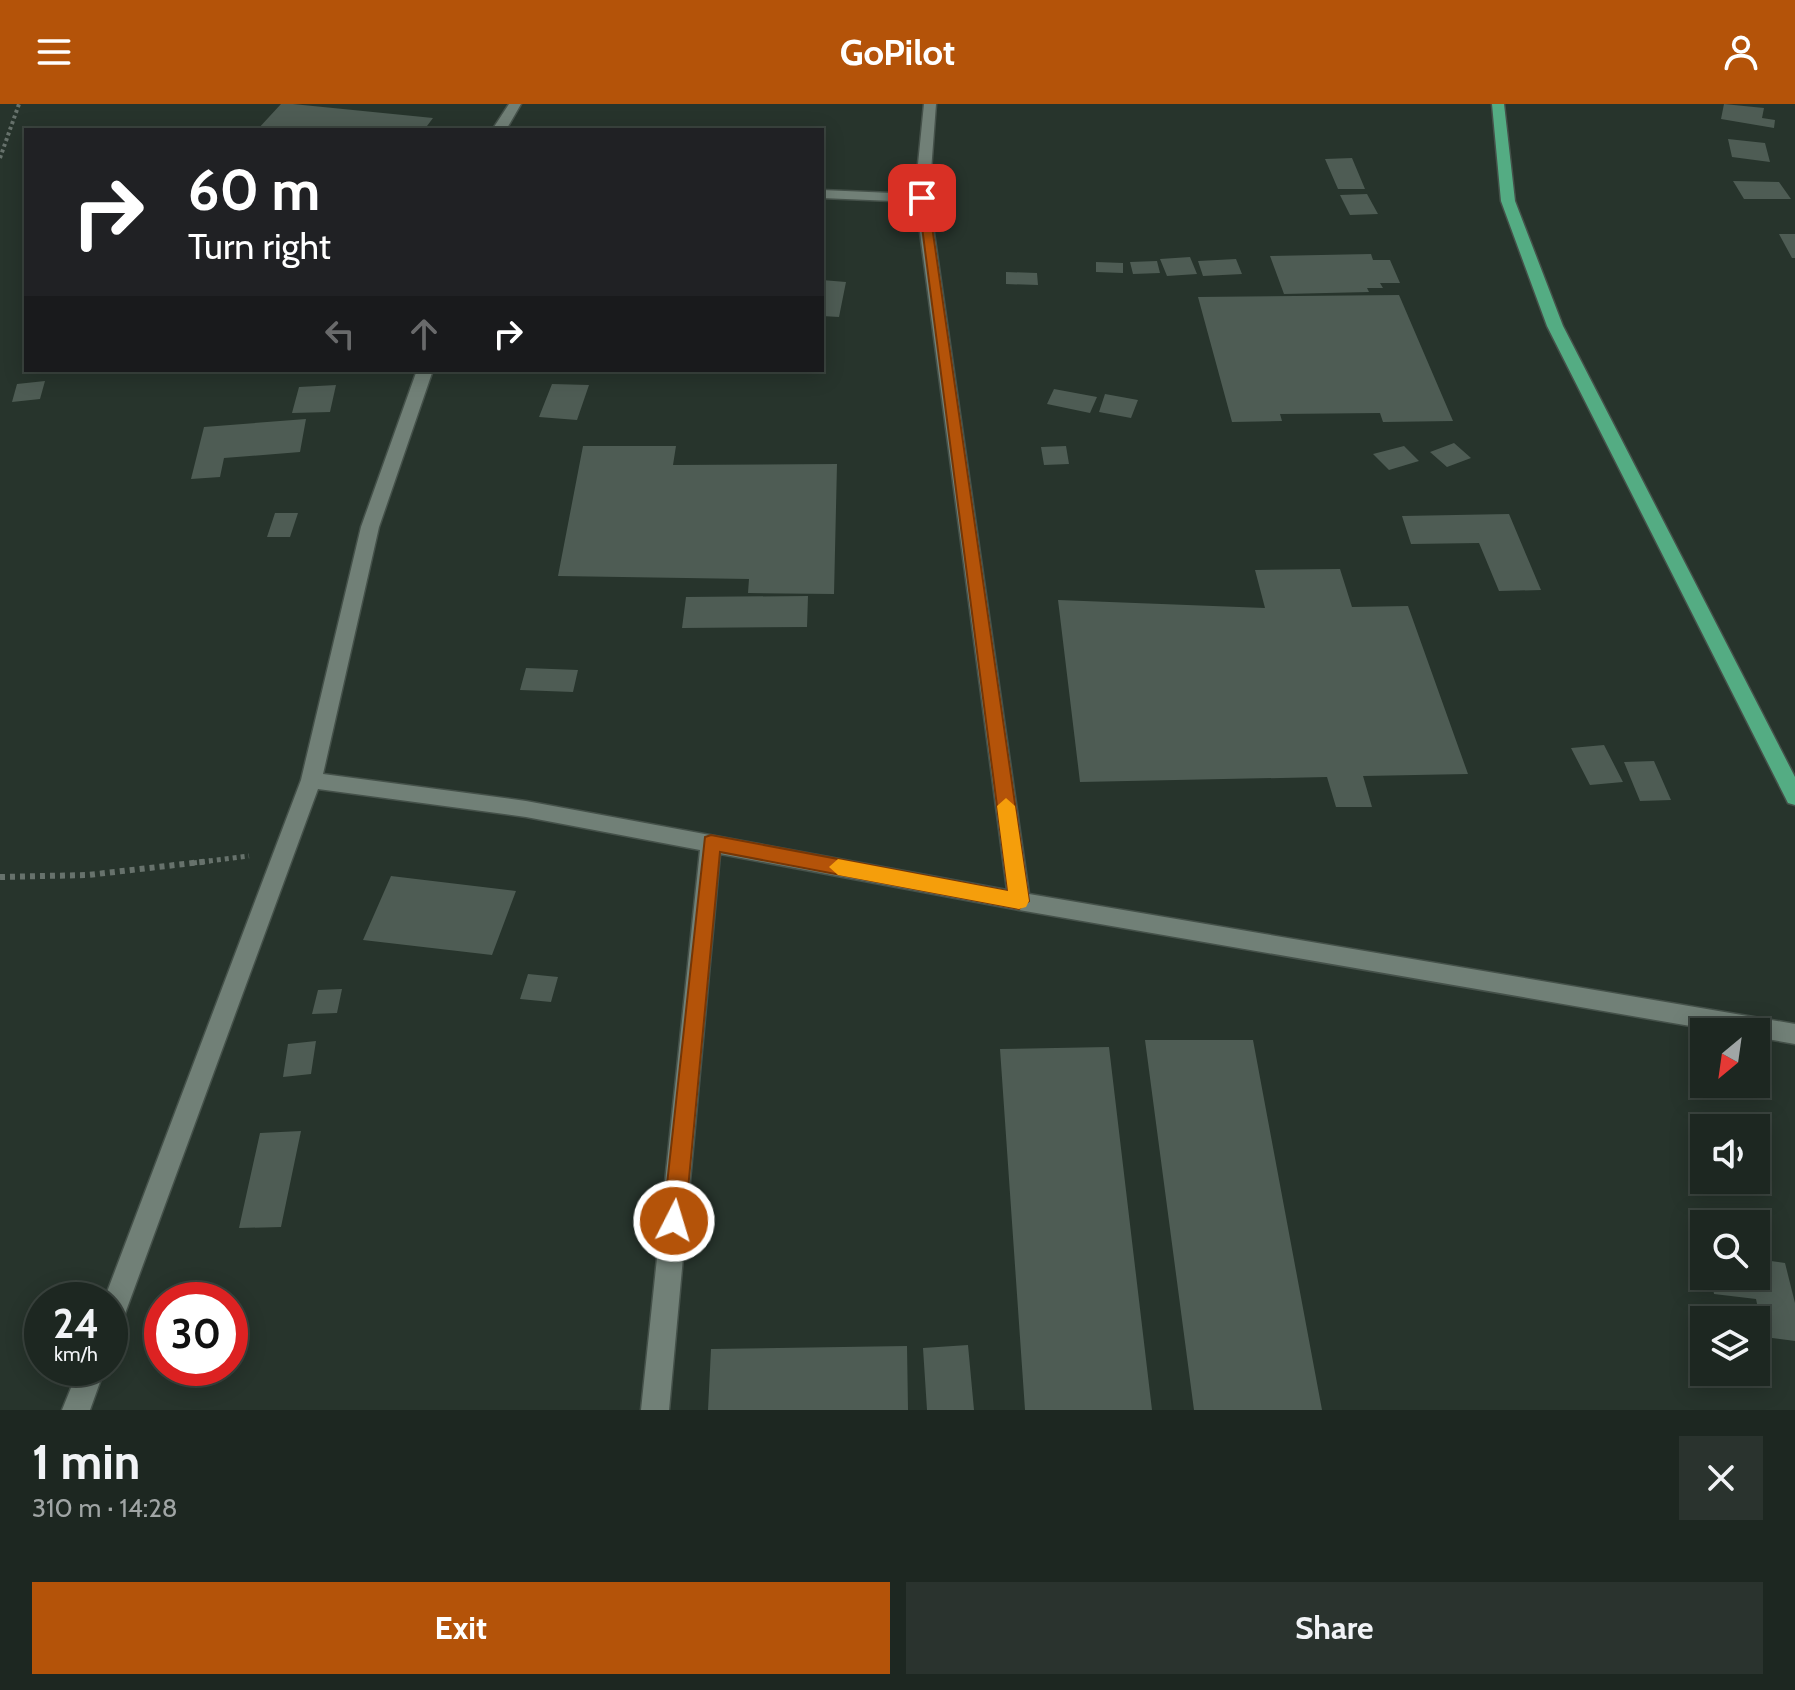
<!DOCTYPE html>
<html lang="en">
<head>
<meta charset="utf-8">
<style>
  body { margin:0; font-family:Cabin,sans-serif; background:#2a332e; color:#f1f3f6; height:100vh; display:flex; flex-direction:column; font-size:30px; white-space:nowrap }
  * { box-sizing:border-box; margin:0 }
  p { font-size:26px; color:#a0a5a5 }
  .icon { flex:none; width:44px; height:44px; fill:none; stroke:currentColor; stroke-width:2; stroke-linecap:round; stroke-linejoin:round }
  .map { position:relative; height:1306px; overflow:hidden }
  .drawer { display:flex; flex-direction:column; background:#1d2721; flex:1 }
  .drawer>* { flex:none }
  .banner { position:absolute; left:24px; top:24px; width:800px; height:244px; border-radius:0px; box-shadow:0 4px 20px #0003,0 0 0 2px #3b443f; background:#202124; color:#fff; overflow:hidden }
  .needle { width:52px; rotate:209deg }
  .tools { position:absolute; left:1690px; top:914px; display:grid; gap:16px }
  .tools a { display:grid; place-items:center; width:80px; height:80px; border-radius:0px; background:#1d2721; box-shadow:0 4px 20px #0003,0 0 0 2px #3b443f; font-size:40px }
  .speed { position:absolute; left:24px; top:1178px; display:flex; gap:16px; font-size:40px; font-weight:700; text-align:center }
  .speed>* { display:grid; place-content:center; width:104px; height:104px; border-radius:50%; background:#1d2721; box-shadow:0 4px 20px #0003,0 0 0 2px #3b443f; line-height:1 }
  .speed small { font-size:20px; font-weight:400 }
  .speed .limit { border:12px solid #d22; background:#fff; color:#111 }
  .pin { position:absolute; display:grid; place-items:center; width:68px; height:68px; color:#fff; margin:-34px; border-radius:16px; box-shadow:0 4px 12px #0006 }
  .me { position:absolute; width:88px; margin:-44px; rotate:5deg; stroke-linejoin:round; filter:drop-shadow(0 0 6px #0008) }
  .turn { display:flex; align-items:center; gap:28px; height:168px; padding:0 32px; font-size:36px }
  .turn .icon { width:104px; height:104px; stroke-width:2.5 }
  .turn b { display:block; font-size:56px; line-height:68px }
  .lanes { display:flex; align-items:center; height:76px; padding:0 32px; background:#0003; justify-content:center; gap:40px; direction:ltr }
  .lanes .off { opacity:.35 }
  .round { display:grid; place-items:center; flex:none; width:84px; height:84px; border-radius:0px; background:#2a332e }
  .headline { display:flex; align-items:center; justify-content:space-between; height:136px; padding:0 32px }
  h1 { font-size:48px; font-weight:700; line-height:60px }
  .action { display:flex; gap:16px; margin-top:auto; padding:16px 32px }
  .action a { flex:1; height:92px; border-radius:0px; background:#b45309; color:#fff; font-size:32px; font-weight:700; line-height:92px; text-align:center }
  .action a+a { background:#2a332e; color:#f1f3f6 }
  header { display:flex; justify-content:space-between; align-items:center; height:104px; padding:0 32px; background:#b45309; color:#fff; font-size:36px; font-weight:700 }
  .map>svg:first-child { display:block }
  .building { fill:#4e5c54 }
  .lines { fill:none; stroke-linecap:round; stroke-linejoin:round }
  .street-casing { stroke:#45514a; stroke-width:3 }
  .primary-casing { stroke:#45514a; stroke-width:3 }
  .path-far2 { stroke:#67726c; stroke-width:4; stroke-dasharray:3 3; stroke-linecap:butt }
  .path-far1 { stroke:#67726c; stroke-width:5; stroke-dasharray:4 4; stroke-linecap:butt }
  .path { stroke:#67726c; stroke-width:6; stroke-dasharray:5 5; stroke-linecap:butt }
  .street { fill:#718077; fill-rule:evenodd }
  .primary { fill:#54ac83; fill-rule:evenodd }
  .route { fill:#b45309; stroke:#753606; stroke-width:2 }
  .slow { fill:#f59e0b }
</style>
</head>
<body>
<header><svg class="icon" aria-label="menu" viewBox="0 0 24 24"><path d="M4 6h16M4 12h16M4 18h16"/></svg>GoPilot<svg class="icon" aria-label="person" viewBox="0 0 24 24"><circle cx="12" cy="8" r="4"/><path d="M4 21q1-7 8-7t8 7"/></svg></header>
<div class="map">
<svg width="1795" height="1306" viewBox="0 0 1795 1306">
  <rect width="100%" height="100%" fill="#27342c"/>
  <!-- building -->
  <path class="building" d="M 281,0 L 293,0 L 433,14 L 424,26 L 257,26 Z
    M 1724,0 L 1764,4 L 1762,14 L 1775,16 L 1774,24 L 1721,15 Z
    M 1728,35 L 1765,39 L 1770,58 L 1732,53 Z
    M 1352,54 L 1365,85 L 1338,85 L 1325,55 Z
    M 1733,77 L 1779,78 L 1791,95 L 1744,95 Z
    M 1367,90 L 1378,110 L 1350,111 L 1340,91 Z
    M 1779,130 L 1795,130 L 1795,154 L 1792,154 Z
    M 1371,150 L 1373,156 L 1390,156 L 1400,179 L 1380,179 L 1383,184 L 1367,184 L 1369,188 L 1284,190 L 1270,152 Z
    M 1190,153 L 1197,170 L 1167,172 L 1160,155 Z
    M 1236,155 L 1242,170 L 1203,172 L 1198,157 Z
    M 1157,157 L 1160,169 L 1133,170 L 1130,158 Z
    M 1096,158 L 1123,159 L 1123,169 L 1096,168 Z
    M 1006,168 L 1037,169 L 1038,181 L 1006,180 Z
    M 822,176 L 846,178 L 839,213 L 822,212 Z
    M 1399,191 L 1453,317 L 1383,318 L 1380,309 L 1280,310 L 1282,317 L 1232,318 L 1198,193 Z
    M 45,277 L 40,295 L 12,298 L 17,280 Z
    M 552,280 L 589,281 L 577,316 L 539,313 Z
    M 336,281 L 330,308 L 292,309 L 299,283 Z
    M 1054,285 L 1097,293 L 1090,309 L 1047,300 Z
    M 1105,290 L 1138,296 L 1131,314 L 1099,308 Z
    M 306,315 L 300,348 L 224,354 L 220,373 L 191,375 L 204,323 Z
    M 1454,339 L 1471,354 L 1447,363 L 1430,348 Z
    M 583,342 L 676,342 L 673,361 L 837,360 L 834,490 L 748,489 L 749,475 L 558,472 Z
    M 1066,342 L 1069,360 L 1044,361 L 1041,343 Z
    M 1404,342 L 1419,357 L 1389,366 L 1373,350 Z
    M 275,409 L 298,409 L 290,433 L 267,433 Z
    M 1509,410 L 1541,486 L 1499,487 L 1479,439 L 1411,440 L 1402,412 Z
    M 1340,465 L 1352,503 L 1408,502 L 1468,670 L 1363,672 L 1372,703 L 1336,703 L 1327,673 L 1080,678 L 1058,496 L 1265,504 L 1255,466 Z
    M 808,492 L 807,523 L 682,524 L 686,493 Z
    M 526,564 L 578,566 L 573,588 L 520,586 Z
    M 1604,641 L 1623,678 L 1590,681 L 1571,644 Z
    M 1654,657 L 1671,696 L 1640,697 L 1624,658 Z
    M 391,772 L 516,787 L 492,851 L 363,836 Z
    M 528,870 L 558,873 L 551,898 L 520,895 Z
    M 342,885 L 337,909 L 312,910 L 318,886 Z
    M 1145,936 L 1253,936 L 1322,1306 L 1194,1306 Z
    M 316,937 L 311,970 L 283,973 L 288,940 Z
    M 1109,943 L 1152,1306 L 1025,1306 L 1000,945 Z
    M 301,1027 L 281,1123 L 239,1124 L 260,1029 Z
    M 1756,1032 L 1760,1033 L 1765,1064 L 1756,1063 Z
    M 1756,1155 L 1785,1159 L 1795,1199 L 1795,1237 L 1764,1233 L 1756,1195 L 1714,1190 L 1711,1172 L 1756,1172 Z
    M 968,1241 L 974,1306 L 927,1306 L 923,1244 Z
    M 907,1242 L 908,1306 L 708,1306 L 711,1245 Z"/>
  <g class="lines">
    <defs>
      <path id="street" d="M 509,0 L 521,0 L 506,26 L 492,26 Z
        M 924,0 L 936,0 L 929,94 L 1029,790 L 1795,920 L 1795,940 L 1756,933 L 1756,928 L 1725,928 L 1019,806 L 720,750 L 669,1306 L 641,1306 L 700,746 L 526,713 L 318,685 L 123,1215 L 119,1224 L 110,1228 L 110,1196 L 104,1196 L 301,676 L 361,423 L 417,266 L 433,266 L 379,423 L 323,670 L 526,697 L 1007,786 L 916,98 L 822,94 L 822,86 L 915,90 Z
        M 79,1264 L 105,1264 L 90,1306 L 62,1306 Z"/>
      <path id="primary" d="M 1492,0 L 1504,0 L 1515,97 L 1563,222 L 1795,673 L 1795,701 L 1788,699 L 1785,693 L 1547,222 L 1501,97 Z"/>
    </defs>
    <!-- street casing -->
    <use href="#street" class="street-casing"/>
    <!-- primary casing -->
    <use href="#primary" class="primary-casing"/>
    <!-- path-far2 -->
    <path class="path-far2" d="M 0,54 L 19,0"/>
    <!-- path-far1 -->
    <path class="path-far1" d="M 193,759 L 249,752"/>
    <!-- path -->
    <path class="path" d="M 0,773 L 88,771 L 210,757"/>
    <!-- street -->
    <use href="#street" class="street"/>
    <!-- primary -->
    <use href="#primary" class="primary"/>
  </g>
  <!-- route -->
  <path class="route" d="M 918,92 L 928,94 L 1029,797 L 1019,805 L 720,748 L 685,1117 L 682,1125 L 674,1128 L 666,1125 L 663,1117 L 705,733 L 711,731 L 1008,787 Z"/>
  <!-- slow -->
  <path class="slow" d="M 1006,694 L 1015,702 L 1029,797 L 1026,803 L 1019,805 L 838,771 L 829,763 L 838,755 L 1008,787 L 997,702 Z"/>
</svg>
<div class="tools">
<a><svg class="needle" viewBox="-14 -14 28 28"><path d="M0-13l5 13h-10z" fill="#e53935"/><path d="M0 13l5-13h-10z" fill="#a0a5a5"/></svg></a>
<a><svg class="icon" aria-label="sound" viewBox="0 0 24 24"><path d="M4 9h4l5-4v14l-5-4H4zM17 9q2 3 0 6"/></svg></a>
<a><svg class="icon" aria-label="search" viewBox="0 0 24 24"><circle cx="10" cy="10" r="6"/><path d="M15 15l6 6"/></svg></a>
<a><svg class="icon" aria-label="layers" viewBox="0 0 24 24"><path d="M12 4l9 5-9 5-9-5zM3 14l9 5 9-5"/></svg></a>
</div>
<div class="speed"><div>24<small>km/h</small></div><div class="limit">30</div></div>
<div class="pin" style="left:922px;top:94px;background:#d93025"><svg class="icon" aria-label="arrive" viewBox="0 0 24 24"><path d="M6 21V4h12l-3 4 3 4H6"/></svg></div>
<svg class="me" style="left:674px;top:1117px" viewBox="-20 -20 40 40"><circle r="17" fill="#b45309" stroke="#fff" stroke-width="3"/><path d="M0-11L8 9 0 5-8 9z" fill="#fff"/></svg>
<div class="banner">
<div class="turn"><svg class="icon" aria-label="right" viewBox="0 0 24 24"><path d="M7 20v-9h11M14 6l5 5-5 5"/></svg><div><b>60 m</b>Turn right</div></div>
<div class="lanes"><svg class="icon off" aria-label="left" viewBox="0 0 24 24"><path d="M17 20v-9H6M10 6l-5 5 5 5"/></svg><svg class="icon off" aria-label="ahead" viewBox="0 0 24 24"><path d="M12 20V5M6 11l6-6 6 6"/></svg><svg class="icon" aria-label="right" viewBox="0 0 24 24"><path d="M7 20v-9h11M14 6l5 5-5 5"/></svg></div>
</div>
</div>
<section class="drawer">
<div class="headline"><div><h1>1 min</h1><p>310 m · 14:28</p></div><a class="round"><svg class="icon" aria-label="close" viewBox="0 0 24 24"><path d="M6 6l12 12M18 6L6 18"/></svg></a></div>
<div class="action"><a>Exit</a><a>Share</a></div>
</section>
</body>
</html>
